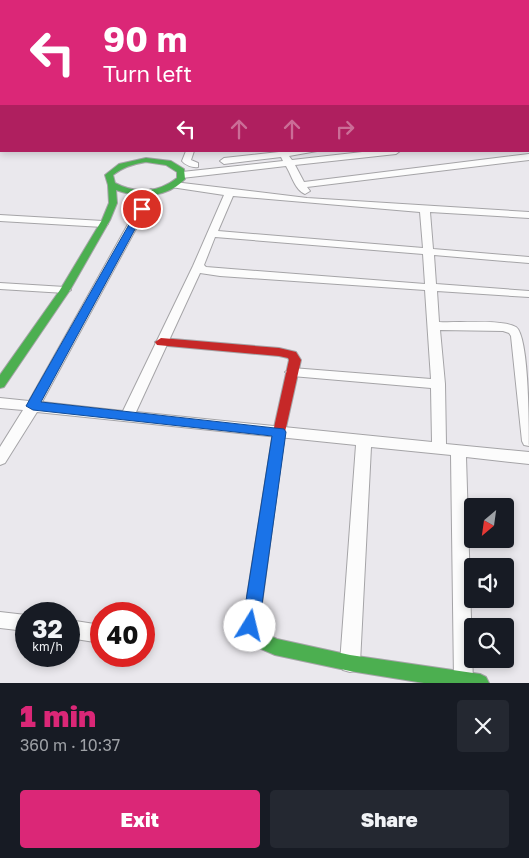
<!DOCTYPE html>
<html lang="en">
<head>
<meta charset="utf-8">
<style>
  body { margin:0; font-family:"Golos Text",sans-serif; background:#242831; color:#f1f3f6; height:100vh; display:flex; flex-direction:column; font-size:19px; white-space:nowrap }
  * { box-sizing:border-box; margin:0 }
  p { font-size:16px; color:#9ea1a6 }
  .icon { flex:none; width:28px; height:28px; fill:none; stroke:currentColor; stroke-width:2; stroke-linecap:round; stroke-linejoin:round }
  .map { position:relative; height:683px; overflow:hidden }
  .drawer { display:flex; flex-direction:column; background:#171b24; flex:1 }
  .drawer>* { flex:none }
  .guide { position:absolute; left:0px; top:0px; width:530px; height:152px; box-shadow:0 2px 8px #0003; background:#db2777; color:#fff; overflow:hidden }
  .needle { width:32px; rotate:209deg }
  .buttons { position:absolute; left:464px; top:498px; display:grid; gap:10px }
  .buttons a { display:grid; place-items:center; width:50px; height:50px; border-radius:5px; background:#171b24; box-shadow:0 2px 8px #0003; font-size:25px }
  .speed { position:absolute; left:15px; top:602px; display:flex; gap:10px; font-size:25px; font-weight:700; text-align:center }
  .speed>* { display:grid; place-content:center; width:65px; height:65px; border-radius:50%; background:#171b24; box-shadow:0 2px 8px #0003; line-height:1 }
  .speed small { font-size:12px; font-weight:400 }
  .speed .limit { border:8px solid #d22; background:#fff; color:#111 }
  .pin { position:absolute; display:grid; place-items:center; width:42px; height:42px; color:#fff; margin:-21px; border:2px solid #fff; border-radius:50%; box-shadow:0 1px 5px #0007 }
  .me { position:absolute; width:55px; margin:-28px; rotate:9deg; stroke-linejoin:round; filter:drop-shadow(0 0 4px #0008) }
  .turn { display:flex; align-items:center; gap:18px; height:105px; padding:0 20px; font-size:22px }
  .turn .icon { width:65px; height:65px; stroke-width:2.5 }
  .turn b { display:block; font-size:35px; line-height:42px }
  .lanes { display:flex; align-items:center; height:48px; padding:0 20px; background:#0003; justify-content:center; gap:25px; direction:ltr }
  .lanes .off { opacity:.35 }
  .round { display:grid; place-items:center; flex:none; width:52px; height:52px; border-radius:5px; background:#242831 }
  .head { display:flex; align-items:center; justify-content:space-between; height:85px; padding:0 20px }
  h1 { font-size:30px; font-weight:800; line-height:38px; color:#db2777 }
  .button { display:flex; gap:10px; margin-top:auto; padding:10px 20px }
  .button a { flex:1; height:58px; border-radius:5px; background:#db2777; color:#fff; font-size:20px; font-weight:800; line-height:58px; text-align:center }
  .button a+a { background:#242831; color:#f1f3f6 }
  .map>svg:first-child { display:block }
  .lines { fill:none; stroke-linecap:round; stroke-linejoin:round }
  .lane-casing { stroke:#a5a4a7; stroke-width:2 }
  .street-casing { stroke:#a5a4a7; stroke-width:2 }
  .fast-casing { stroke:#a5a4a7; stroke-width:2 }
  .slow-casing { stroke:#a5a4a7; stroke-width:13 }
  .jam-casing { stroke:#a5a4a7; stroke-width:2 }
  .lane { fill:#fcfcfc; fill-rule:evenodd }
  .street { fill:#fcfcfc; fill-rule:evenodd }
  .fast { fill:#4caf50; fill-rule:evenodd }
  .slow { stroke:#ffc107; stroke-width:11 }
  .jam { fill:#c62828; fill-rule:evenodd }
  .wall { fill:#b1aeb8 }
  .shaded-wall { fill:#908d96 }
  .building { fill:#cecad6; stroke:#908d96 }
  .route { fill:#1a73e8; stroke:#114b97 }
</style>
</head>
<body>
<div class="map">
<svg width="529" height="683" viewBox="0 0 529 683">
  <rect width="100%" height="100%" fill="#eae8ed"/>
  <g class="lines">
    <defs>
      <path id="lane" d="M 0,0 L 5,1 L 0,2 Z
        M 137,0 L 140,0 L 139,1 L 137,1 Z
        M 0,11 L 1,11 L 1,13 L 0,13 Z
        M 0,26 L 1,26 L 1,28 L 0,28 Z"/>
      <path id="street" d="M 233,0 L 249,0 L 250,1 L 235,1 Z
        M 260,0 L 290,0 L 291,1 L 262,1 Z
        M 402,0 L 408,0 L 408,1 L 402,1 Z
        M 433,0 L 439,0 L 439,1 L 433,1 Z
        M 464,0 L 470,0 L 470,1 L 464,1 Z
        M 492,0 L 498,0 L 499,1 L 493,1 Z
        M 0,54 L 1,54 L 1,58 L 0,58 Z
        M 186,151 L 194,151 L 191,160 L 198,163 L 198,167 C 193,168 185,165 182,161 Z
        M 288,151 L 317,151 L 289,156 L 292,160 L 371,151 L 400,151 L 396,154 L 295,165 L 304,182 L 529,154 L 529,160 L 307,187 L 310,191 L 305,194 C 295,190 292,176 286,166 L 182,178 L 177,175 L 182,172 L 283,161 L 281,157 L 224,164 L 220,161 L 224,158 Z
        M 174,182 L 307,198 L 529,212 L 529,218 L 430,212 L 433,249 L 529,257 L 529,263 L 434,255 L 436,284 L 529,291 L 529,297 L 437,291 L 439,322 C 457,323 502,319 516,327 C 529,336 529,426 529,446 L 524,445 L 522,441 L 511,336 L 509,333 L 503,331 L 440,330 L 445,384 L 446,444 L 529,452 L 529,464 L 466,457 L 473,683 L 455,683 L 454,680 L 451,455 L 371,447 L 360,663 L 357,670 L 350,672 L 343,670 L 340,663 L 356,445 L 37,412 L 5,463 L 0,465 L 0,447 L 23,410 L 0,408 L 0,398 L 29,401 L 146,192 L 151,189 L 156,192 L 42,402 L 123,411 L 193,266 L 224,195 L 171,187 L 171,183 ZM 233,196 L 420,212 L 423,248 L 218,231 ZM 215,237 L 423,254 L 425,284 L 206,267 L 204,265 ZM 200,273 L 220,276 L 425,290 L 431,379 L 292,368 L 285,372 L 292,376 L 431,388 L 432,442 L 136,412 Z
        M 0,215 L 103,221 L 108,224 L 103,227 L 0,221 Z
        M 0,283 L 65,287 L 71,290 L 65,293 L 0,289 Z
        M 0,612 L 26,615 L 26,631 L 0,628 Z
        M 69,620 L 101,625 L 101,643 L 69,638 Z"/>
      <path id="fast" d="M 261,0 L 266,0 L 266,1 L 262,1 Z
        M 146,158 L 171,161 L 184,169 L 185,179 C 167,198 140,199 116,190 L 117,203 L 110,220 L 70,290 L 4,387 L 0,388 L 0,375 L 60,290 L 102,220 L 109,203 L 108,185 L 105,175 L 119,164 ZM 146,162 L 166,165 L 177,172 L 177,178 C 158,193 136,194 115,183 L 113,175 C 123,167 133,164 146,162 Z
        M 255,589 L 261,591 L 263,596 L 259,624 L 266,634 L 277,639 L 350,655 L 480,674 L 486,677 L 489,683 L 424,683 L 350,671 L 275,655 L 254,646 L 242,626 L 249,591 Z"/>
      <path id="slow" d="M 247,1 L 248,0"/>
      <path id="jam" d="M 161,338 L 279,348 L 296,352 L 301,360 L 285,432 L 263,596 L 261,601 L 255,603 L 249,601 L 247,596 L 273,432 L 289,360 L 288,358 L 279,356 L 157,345 L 155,342 Z"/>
    </defs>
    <!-- lane casing -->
    <use href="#lane" class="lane-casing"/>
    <!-- street casing -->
    <use href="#street" class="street-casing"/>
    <!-- fast casing -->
    <use href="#fast" class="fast-casing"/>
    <!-- slow casing -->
    <use href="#slow" class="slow-casing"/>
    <!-- jam casing -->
    <use href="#jam" class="jam-casing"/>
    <!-- lane -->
    <use href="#lane" class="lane"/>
    <!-- street -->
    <use href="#street" class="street"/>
    <!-- fast -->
    <use href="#fast" class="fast"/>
    <!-- slow -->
    <use href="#slow" class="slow"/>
    <!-- jam -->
    <use href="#jam" class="jam"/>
  </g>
  <!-- wall -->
  <path class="wall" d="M 10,0 L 130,0 L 129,1 L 11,1 Z"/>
  <!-- shaded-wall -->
  <path class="shaded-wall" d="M 119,0 L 130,0 L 129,1 L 118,1 Z"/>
  <!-- building -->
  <path class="building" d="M 21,0 L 119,0 L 118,1 L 19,1 Z"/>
  <!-- route -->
  <path class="route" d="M 139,207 L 146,209 L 41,402 L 284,429 L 286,432 L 259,626 L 256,632 L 250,634 L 244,632 L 242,626 L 272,436 L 33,410 L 26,406 Z"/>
</svg>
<div class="buttons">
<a><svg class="needle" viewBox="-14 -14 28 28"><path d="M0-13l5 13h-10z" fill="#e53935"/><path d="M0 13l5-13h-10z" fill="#9ea1a6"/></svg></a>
<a><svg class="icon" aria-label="sound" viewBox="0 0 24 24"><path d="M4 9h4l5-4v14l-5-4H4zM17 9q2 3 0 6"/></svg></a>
<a><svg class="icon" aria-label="search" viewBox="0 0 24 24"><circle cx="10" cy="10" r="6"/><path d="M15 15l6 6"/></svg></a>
</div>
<div class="speed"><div>32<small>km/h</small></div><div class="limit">40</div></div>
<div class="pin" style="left:142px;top:209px;background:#d93025"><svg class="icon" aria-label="arrive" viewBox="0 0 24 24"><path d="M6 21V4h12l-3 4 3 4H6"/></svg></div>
<svg class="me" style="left:250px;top:626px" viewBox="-20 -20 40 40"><circle r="19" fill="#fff"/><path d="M0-13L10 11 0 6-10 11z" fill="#1a73e8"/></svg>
<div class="guide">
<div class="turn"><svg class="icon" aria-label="left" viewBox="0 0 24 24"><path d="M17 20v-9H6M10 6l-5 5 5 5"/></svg><div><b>90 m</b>Turn left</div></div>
<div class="lanes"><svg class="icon" aria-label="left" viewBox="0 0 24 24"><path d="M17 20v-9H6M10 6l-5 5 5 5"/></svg><svg class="icon off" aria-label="ahead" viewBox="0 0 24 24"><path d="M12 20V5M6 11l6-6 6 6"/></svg><svg class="icon off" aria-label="ahead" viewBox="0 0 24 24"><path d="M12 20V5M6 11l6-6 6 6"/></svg><svg class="icon off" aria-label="right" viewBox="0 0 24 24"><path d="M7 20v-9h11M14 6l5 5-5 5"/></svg></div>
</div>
</div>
<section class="drawer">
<div class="head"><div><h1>1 min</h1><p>360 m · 10:37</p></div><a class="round"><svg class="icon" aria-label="close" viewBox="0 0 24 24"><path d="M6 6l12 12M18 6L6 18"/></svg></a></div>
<div class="button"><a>Exit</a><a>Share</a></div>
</section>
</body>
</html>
